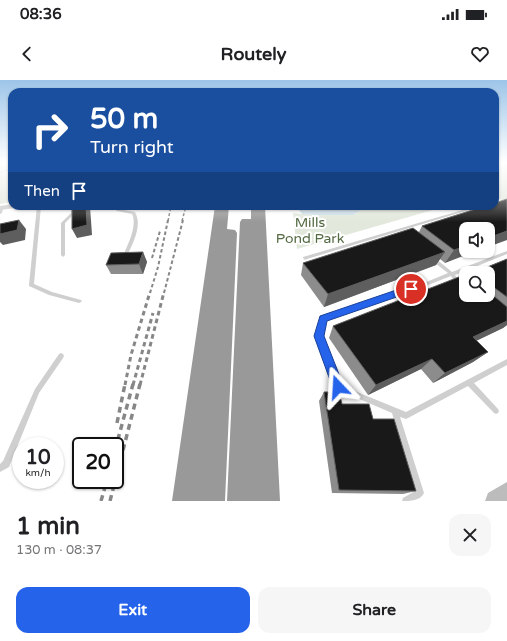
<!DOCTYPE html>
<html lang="en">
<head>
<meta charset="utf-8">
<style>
  body { margin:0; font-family:"Varela Round",sans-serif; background:#f6f6f6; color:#202124; height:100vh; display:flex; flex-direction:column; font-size:15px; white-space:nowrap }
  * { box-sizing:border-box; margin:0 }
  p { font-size:13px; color:#757577 }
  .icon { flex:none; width:22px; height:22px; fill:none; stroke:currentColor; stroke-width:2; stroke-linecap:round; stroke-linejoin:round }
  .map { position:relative; height:421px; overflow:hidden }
  .drawer { display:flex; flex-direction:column; background:#fff; flex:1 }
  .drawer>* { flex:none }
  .guide { position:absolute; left:8px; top:8px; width:491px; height:122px; border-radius:12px; box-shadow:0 1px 3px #0004; background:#1a4fa0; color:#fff; overflow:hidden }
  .controls { position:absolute; left:459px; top:142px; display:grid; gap:8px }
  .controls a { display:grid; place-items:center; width:36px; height:36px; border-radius:8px; background:#fff; box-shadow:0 1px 3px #0004; font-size:20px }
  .speed { position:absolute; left:12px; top:357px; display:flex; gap:8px; font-size:20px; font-weight:700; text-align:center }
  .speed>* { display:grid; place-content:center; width:52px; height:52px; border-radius:50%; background:#fff; box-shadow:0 1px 3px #0004; line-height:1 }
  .speed small { font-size:10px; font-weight:400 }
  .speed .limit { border:2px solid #111; border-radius:6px; background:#fff; color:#111 }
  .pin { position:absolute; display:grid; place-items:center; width:34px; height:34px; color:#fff; margin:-17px; border:2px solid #fff; border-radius:50%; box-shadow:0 1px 4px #0007 }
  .me { position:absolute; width:44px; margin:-22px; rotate:340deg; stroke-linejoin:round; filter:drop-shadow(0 0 3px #0008) }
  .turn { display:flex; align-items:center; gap:14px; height:84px; padding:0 16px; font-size:18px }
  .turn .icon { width:52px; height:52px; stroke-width:2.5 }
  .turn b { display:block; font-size:28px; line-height:34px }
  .then { display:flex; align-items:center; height:38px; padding:0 16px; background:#0003; gap:8px; font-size:15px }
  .round { display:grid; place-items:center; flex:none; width:42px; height:42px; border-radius:12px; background:#f6f6f6 }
  .head { display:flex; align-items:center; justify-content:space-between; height:68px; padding:0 16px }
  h1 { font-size:24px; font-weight:800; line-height:30px }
  .action { display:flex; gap:8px; margin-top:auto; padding:8px 16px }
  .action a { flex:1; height:46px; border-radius:12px; background:#2563eb; color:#fff; font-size:16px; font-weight:800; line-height:46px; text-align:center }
  .action a+a { background:#f6f6f6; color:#202124 }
  .status { display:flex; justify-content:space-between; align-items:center; height:28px; padding:0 20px; background:#fff; direction:ltr }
  .status svg { height:11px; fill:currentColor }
  header { display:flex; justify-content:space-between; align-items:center; height:52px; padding:0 16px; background:#fff; font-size:18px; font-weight:800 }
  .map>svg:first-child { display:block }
  .green { fill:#e2e8dc }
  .water { fill:#cedee9 }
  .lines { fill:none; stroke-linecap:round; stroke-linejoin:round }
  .lane { fill:#cfcfcf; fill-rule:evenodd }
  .street { fill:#cfcfcf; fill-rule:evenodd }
  .secondary { fill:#bcbcbc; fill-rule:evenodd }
  .highway { fill:#999; fill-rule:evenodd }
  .rail-far3 { stroke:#878787; stroke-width:1.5; stroke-dasharray:3 2; stroke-linecap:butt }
  .rail-far2 { stroke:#878787; stroke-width:2; stroke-dasharray:3.5 2.5; stroke-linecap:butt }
  .rail-far1 { stroke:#878787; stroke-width:3; stroke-dasharray:4.5 3.5; stroke-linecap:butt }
  .rail { stroke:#878787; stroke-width:3.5; stroke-dasharray:6 4.5; stroke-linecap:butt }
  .wall { fill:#8c8c8c }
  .shaded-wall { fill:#5e5e5e }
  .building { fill:#191919; stroke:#5e5e5e }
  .route { fill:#2563eb; stroke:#184099 }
  .labels { text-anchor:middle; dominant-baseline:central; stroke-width:4; stroke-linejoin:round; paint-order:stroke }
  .park-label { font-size:14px; fill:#546a43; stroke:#fff }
</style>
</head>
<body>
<div class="status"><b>08:36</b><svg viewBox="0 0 49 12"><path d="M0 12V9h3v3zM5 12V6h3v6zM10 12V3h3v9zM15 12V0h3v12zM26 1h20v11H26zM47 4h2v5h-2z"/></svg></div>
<header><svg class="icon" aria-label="back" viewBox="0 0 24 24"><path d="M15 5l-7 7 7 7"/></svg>Routely<svg class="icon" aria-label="heart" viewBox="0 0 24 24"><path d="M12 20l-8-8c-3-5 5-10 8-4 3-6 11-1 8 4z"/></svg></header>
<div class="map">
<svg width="507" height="421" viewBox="0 0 507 421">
  <rect width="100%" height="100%" fill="#fff"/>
  <!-- green -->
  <path class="green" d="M 0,83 L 12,83 L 12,122 L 0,124 Z
    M 495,83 L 507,83 L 507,123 L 495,116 Z
    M 368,126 L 447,126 L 297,169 L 293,133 L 316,135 L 353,135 Z"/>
  <!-- water -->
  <path class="water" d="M 296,126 L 368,126 L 353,135 L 316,135 L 302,134 Z"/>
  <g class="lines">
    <!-- lane -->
    <path class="lane" d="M 12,87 L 12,89 L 0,94 L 0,92 Z
      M 37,126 L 41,126 L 34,204 L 52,212 L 81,220 L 82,221 L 81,222 L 79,223 L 49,215 L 29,206 L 29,205 Z
      M 71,126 L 75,126 L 75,133 L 65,143 L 65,175 L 63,177 L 61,175 L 61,143 L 71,133 Z
      M 110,126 L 115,126 L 119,129 L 135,132 C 143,146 132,165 126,178 L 124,180 L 122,178 C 127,166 138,146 132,134 L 117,131 Z
      M 476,126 L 482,126 L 307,179 L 305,180 L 303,178 L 303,177 Z
      M 0,127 L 3,128 L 2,133 L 0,134 Z
      M 507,171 L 507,174 L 455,195 L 461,204 L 466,208 L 466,213 L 457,206 L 451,196 L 428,205 L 325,240 L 322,256 L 340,305 L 406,332 L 507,279 L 507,285 L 474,303 L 498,329 L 499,331 L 498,333 L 496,334 L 494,333 L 468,306 L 408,338 L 406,339 L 400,337 L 424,413 C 420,421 410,421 402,421 L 403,418 L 415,411 L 392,333 L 336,309 L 316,256 L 320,239 L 321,237 L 424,203 L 448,193 L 431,180 L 431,178 L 435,178 L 452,192 Z
      M 61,273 L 63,274 L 64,276 L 63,278 L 39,313 L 9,387 L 0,392 L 0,384 L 3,381 L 35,309 L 59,274 Z"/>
    <!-- street -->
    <path class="street" d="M 12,124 L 12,126 L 16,126 L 15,128 L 0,130 L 0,126 Z"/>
    <!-- secondary -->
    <path class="secondary" d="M 507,402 L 507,421 L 485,421 L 488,413 Z"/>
    <!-- highway -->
    <path class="highway" d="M 215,126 L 229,126 L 227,149 L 235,150 L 237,153 L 225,421 L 172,421 Z
      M 251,126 L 265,126 L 280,421 L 227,421 L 240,142 L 242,139 L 251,139 Z"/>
    <!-- rail-far3 -->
    <path class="rail-far3" d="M 168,141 L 171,126
      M 182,141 L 186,126"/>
    <!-- rail-far2 -->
    <path class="rail-far2" d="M 152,178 L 160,151
      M 150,213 L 158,187 L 168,140
      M 164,213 L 183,140"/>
    <!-- rail-far1 -->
    <path class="rail-far1" d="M 125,305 L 131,275 L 150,212
      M 133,305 L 153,233
      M 140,305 L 164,212"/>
    <!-- rail -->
    <path class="rail" d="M 117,343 L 125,304
      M 115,370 L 133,304
      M 101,421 L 107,400
      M 110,421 L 140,304"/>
  </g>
  <!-- wall -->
  <path class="wall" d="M 422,146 L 466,171 L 445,183 L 440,179 L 436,185 L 324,227 L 301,195 L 303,183 L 419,152 Z
    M 143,172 L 147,182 L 143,194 L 111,194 L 106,185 Z
    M 507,179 L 507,245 L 503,248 L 476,261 L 488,272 L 473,282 L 433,303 L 421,289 L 368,315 L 329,258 L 333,246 L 488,215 L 488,193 L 474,193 L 475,192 Z
    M 324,312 L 342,324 L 373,339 L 416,411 L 403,414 L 332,413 L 319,321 Z"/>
  <!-- shaded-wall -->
  <path class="shaded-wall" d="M 86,126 L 90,126 L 92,155 L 77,158 L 72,149 Z
    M 19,140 L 26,149 L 25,160 L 3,165 L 0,162 L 0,154 Z
    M 507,151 L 507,160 L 488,167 L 488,158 Z
    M 466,166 L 466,171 L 476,171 L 445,183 L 454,170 Z
    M 143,172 L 147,182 L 143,194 L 139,184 Z
    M 445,172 L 436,185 L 324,227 L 328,214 Z
    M 507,241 L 507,245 L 503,248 L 459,269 L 473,257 Z
    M 488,272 L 473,282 L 433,303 L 445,293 Z
    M 432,279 L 421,289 L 368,315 L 376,305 Z"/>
  <!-- building -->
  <path class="building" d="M 507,119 L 507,151 L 488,158 L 488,149 L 466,149 L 466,166 L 454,170 L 422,146 L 485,126 L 495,126 L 495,123 Z
    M 78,126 L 86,126 L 87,145 L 72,149 L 72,128 L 78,127 Z
    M 19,140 L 17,150 L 0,154 L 0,144 Z
    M 413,148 L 445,172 L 328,214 L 303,183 Z
    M 143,172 L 139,184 L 106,185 L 111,173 Z
    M 507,179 L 507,217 L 488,203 L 488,193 L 476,193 L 475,192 Z
    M 464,195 L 466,195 L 466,215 L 488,215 L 488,211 L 507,227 L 507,241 L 473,257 L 488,272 L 445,293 L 432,279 L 376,305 L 333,246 Z
    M 324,312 L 339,312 L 342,324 L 369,324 L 373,339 L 394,339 L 416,411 L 339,410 Z"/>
  <!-- sky -->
  <linearGradient id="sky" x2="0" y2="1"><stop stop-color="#9dc5e8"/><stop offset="0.58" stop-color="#fff"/><stop offset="1" stop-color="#fff" stop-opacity="0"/></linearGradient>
  <rect width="507" height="142" fill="url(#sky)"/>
  <!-- route -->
  <path class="route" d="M 411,205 L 416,209 L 414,211 L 327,241 L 324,256 L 344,307 L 342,311 L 338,313 L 334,311 L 314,256 L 320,236 Z"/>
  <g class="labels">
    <!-- park labels -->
    <g class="park-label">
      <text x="310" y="142">Mills<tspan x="310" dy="16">Pond Park</tspan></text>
    </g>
  </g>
</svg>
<div class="controls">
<a><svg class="icon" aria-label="sound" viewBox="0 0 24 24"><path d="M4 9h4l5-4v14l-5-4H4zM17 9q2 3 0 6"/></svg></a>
<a><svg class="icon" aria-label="search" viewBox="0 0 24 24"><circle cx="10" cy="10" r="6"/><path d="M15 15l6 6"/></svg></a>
</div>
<div class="speed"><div>10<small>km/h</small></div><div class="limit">20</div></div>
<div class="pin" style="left:411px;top:209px;background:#d93025"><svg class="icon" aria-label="arrive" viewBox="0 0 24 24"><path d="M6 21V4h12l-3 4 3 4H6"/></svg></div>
<svg class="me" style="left:338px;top:307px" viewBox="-20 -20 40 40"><path d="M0-17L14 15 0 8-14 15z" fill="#2563eb" stroke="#fff" stroke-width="4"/></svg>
<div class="guide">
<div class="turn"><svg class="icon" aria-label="right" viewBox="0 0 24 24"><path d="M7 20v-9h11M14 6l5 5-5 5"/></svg><div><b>50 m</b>Turn right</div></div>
<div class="then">Then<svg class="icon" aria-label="arrive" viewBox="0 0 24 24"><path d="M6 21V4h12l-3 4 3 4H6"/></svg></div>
</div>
</div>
<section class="drawer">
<div class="head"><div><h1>1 min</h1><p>130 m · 08:37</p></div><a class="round"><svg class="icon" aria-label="close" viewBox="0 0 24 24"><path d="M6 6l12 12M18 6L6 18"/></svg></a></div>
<div class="action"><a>Exit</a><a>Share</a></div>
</section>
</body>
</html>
